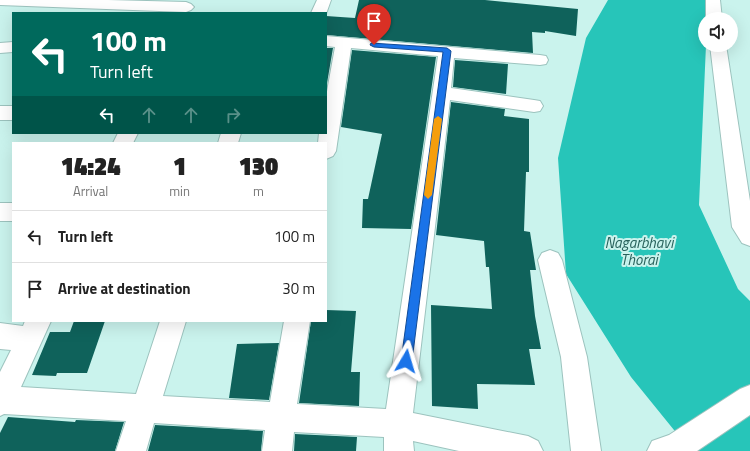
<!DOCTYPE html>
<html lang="en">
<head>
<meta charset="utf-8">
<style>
  body { margin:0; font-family:"Titillium Web",sans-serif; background:#f2f2f2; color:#222; height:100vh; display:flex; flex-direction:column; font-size:15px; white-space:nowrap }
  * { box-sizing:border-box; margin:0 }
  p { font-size:13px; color:#767676 }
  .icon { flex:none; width:22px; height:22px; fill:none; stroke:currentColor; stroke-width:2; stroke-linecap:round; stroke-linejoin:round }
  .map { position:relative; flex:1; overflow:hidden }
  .sheet { position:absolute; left:12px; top:142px; width:315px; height:180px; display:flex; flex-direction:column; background:#fff; border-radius:0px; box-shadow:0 4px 16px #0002 }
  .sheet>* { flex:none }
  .hud { position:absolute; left:12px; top:12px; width:315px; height:122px; border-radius:0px; box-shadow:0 4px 16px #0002; background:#00695c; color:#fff; overflow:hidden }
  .tools { position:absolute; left:698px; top:12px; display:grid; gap:8px }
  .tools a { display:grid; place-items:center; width:40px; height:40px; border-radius:50%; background:#fff; box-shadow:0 4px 16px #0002; font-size:20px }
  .pin { position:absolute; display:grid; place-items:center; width:34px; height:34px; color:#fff; margin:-41px -17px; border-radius:50% 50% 50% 0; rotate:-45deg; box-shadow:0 0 4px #0007 }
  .pin .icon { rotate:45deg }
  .me { position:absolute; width:44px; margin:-22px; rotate:7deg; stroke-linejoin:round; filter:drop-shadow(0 0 3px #0008) }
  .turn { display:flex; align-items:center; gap:14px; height:84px; padding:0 12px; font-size:18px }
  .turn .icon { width:52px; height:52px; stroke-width:2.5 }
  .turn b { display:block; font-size:28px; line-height:34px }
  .lanes { display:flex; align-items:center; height:38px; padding:0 12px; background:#0003; justify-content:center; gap:20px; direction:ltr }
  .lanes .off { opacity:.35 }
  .eta { display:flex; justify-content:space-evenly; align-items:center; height:68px; text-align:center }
  .eta b { font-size:24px; font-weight:800; line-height:28px }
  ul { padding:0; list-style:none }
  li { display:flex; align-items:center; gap:12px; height:52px; padding:0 12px; border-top:1px solid #e0e0e0 }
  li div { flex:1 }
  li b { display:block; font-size:15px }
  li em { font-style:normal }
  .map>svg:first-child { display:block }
  .water { fill:#27c5b9 }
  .building { fill:#0f625b }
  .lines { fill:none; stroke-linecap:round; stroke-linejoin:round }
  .minor-casing { stroke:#9cc3be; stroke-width:2 }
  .minor { fill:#fff; fill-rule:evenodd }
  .route { fill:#1a73e8; stroke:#114b97 }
  .slow { fill:#f59e0b }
  .labels { text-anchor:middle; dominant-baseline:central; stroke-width:4; stroke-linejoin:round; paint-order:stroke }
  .water-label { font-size:15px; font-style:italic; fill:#27615b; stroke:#caf3ed }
</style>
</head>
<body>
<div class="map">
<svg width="750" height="451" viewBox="0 0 750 451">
  <rect width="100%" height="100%" fill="#caf3ed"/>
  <!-- water -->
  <path class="water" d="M 608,0 L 708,0 L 707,19 L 705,19 L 706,45 L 699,205 L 738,289 L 750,301 L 750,451 L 691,451 L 631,377 L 566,274 L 558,158 L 586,38 Z"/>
  <!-- building -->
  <path class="building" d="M 359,0 L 485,0 L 578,9 L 576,36 L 545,31 L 545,33 L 532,32 L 533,53 L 326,35 L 326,16 L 355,18 Z
    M 326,48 L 333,48 L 326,89 Z
    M 352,50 L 436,57 L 411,229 L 362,228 L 363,199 L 368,199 L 382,134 L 341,127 Z
    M 455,60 L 508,64 L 506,94 L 453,87 Z
    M 451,102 L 505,109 L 504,116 L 529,119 L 529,172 L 526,172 L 524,231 L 530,232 L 536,270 L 530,270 L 535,316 L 541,349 L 529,349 L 535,385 L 477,384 L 478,409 L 432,406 L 431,305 L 492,309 L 489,267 L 486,267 L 484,241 L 436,235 Z
    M 326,310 L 356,311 L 351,372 L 360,372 L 359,406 L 299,403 L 311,321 L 326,321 Z
    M 74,321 L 105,321 L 87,373 L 57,373 L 56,376 L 32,375 L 50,332 L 70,332 Z
    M 279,343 L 269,400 L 229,398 L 237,344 Z
    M 8,417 L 75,422 L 76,420 L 124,422 L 115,451 L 0,451 L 0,433 Z
    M 155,425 L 263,431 L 261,451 L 148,451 Z
    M 295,434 L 357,437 L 356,451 L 294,451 Z"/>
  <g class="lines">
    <defs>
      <path id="minor" d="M 0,0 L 108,0 L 186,2 L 191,4 L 194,7 L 191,10 L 186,12 L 0,5 Z
        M 317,0 L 331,0 L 326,14 L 311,13 Z
        M 706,0 L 720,0 L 722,19 L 706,19 Z
        M 326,36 L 540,55 L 546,56 L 548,60 L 546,64 L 540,65 L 454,58 L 451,88 L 534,100 L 540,101 L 543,106 L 540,111 L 534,112 L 450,100 L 413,413 L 528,436 L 538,441 L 543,451 L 459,451 L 413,441 L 414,451 L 384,451 L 384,437 L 294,432 L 292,451 L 262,451 L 265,430 L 154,423 L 146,451 L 116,451 L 126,421 L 4,414 L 0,416 L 0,372 L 11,350 L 0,349 L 0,323 L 23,326 L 25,321 L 51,321 L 21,387 L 136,394 L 160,321 L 186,321 L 163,396 L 270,402 L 284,321 L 310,321 L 297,404 L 386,409 L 438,56 L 351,48 L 336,151 L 333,156 L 326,159 L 326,143 L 318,143 L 319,133 L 326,133 L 326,97 L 335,47 L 326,46 Z
        M 13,42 L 13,52 L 0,53 L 0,43 Z
        M 710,45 L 726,45 L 750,201 L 750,246 L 742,243 L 732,227 Z
        M 0,106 L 13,106 L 13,120 L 0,120 Z
        M 118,133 L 138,133 L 133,143 L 113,143 Z
        M 221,133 L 241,133 L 238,143 L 218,143 Z
        M 0,203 L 13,203 L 13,221 L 0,221 Z
        M 550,250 L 558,253 L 562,260 L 587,357 L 601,451 L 571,451 L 561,357 L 538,260 L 542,253 Z
        M 750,385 L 750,415 L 697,451 L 647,451 L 652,441 L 669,435 L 740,389 Z"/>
    </defs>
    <!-- minor casing -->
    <use href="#minor" class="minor-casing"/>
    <!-- minor -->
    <use href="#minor" class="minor"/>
  </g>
  <!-- route -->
  <path class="route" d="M 371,43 L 447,48 L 451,51 L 412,361 L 410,365 L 406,367 L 403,365 L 401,361 L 443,52 L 374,47 L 370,45 Z"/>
  <!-- slow -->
  <path class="slow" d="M 438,116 L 442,119 L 432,195 L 428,199 L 424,195 L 434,119 Z"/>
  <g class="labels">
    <!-- water labels -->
    <g class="water-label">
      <text x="639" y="242">Nagarbhavi<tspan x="639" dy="17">Thorai</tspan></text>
    </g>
  </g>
</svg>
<div class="tools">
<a><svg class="icon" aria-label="sound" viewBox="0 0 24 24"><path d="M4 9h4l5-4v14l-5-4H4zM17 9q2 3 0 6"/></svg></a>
</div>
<div class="pin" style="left:374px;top:45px;background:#d93025"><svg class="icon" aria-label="arrive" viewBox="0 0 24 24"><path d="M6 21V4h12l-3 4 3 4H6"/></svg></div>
<svg class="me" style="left:406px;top:361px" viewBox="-20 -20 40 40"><path d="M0-17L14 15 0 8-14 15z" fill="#1a73e8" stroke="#fff" stroke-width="4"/></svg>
<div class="hud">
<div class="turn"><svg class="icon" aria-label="left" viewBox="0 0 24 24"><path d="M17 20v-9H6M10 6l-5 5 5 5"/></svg><div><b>100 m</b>Turn left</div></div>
<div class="lanes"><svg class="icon" aria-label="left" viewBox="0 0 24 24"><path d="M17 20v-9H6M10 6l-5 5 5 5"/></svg><svg class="icon off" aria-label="ahead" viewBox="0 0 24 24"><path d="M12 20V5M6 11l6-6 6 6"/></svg><svg class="icon off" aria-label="ahead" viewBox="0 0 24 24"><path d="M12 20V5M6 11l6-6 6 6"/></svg><svg class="icon off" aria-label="right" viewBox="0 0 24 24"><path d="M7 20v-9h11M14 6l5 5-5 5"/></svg></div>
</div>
<section class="sheet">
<div class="eta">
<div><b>14:24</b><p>Arrival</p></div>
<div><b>1</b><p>min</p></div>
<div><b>130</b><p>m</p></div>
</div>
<ul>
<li><svg class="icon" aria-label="left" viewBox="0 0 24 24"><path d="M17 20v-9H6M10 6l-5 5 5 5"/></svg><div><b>Turn left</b></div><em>100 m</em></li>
<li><svg class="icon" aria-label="arrive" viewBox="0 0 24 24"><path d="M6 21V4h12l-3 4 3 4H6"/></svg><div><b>Arrive at destination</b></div><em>30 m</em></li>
</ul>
</section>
</div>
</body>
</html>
